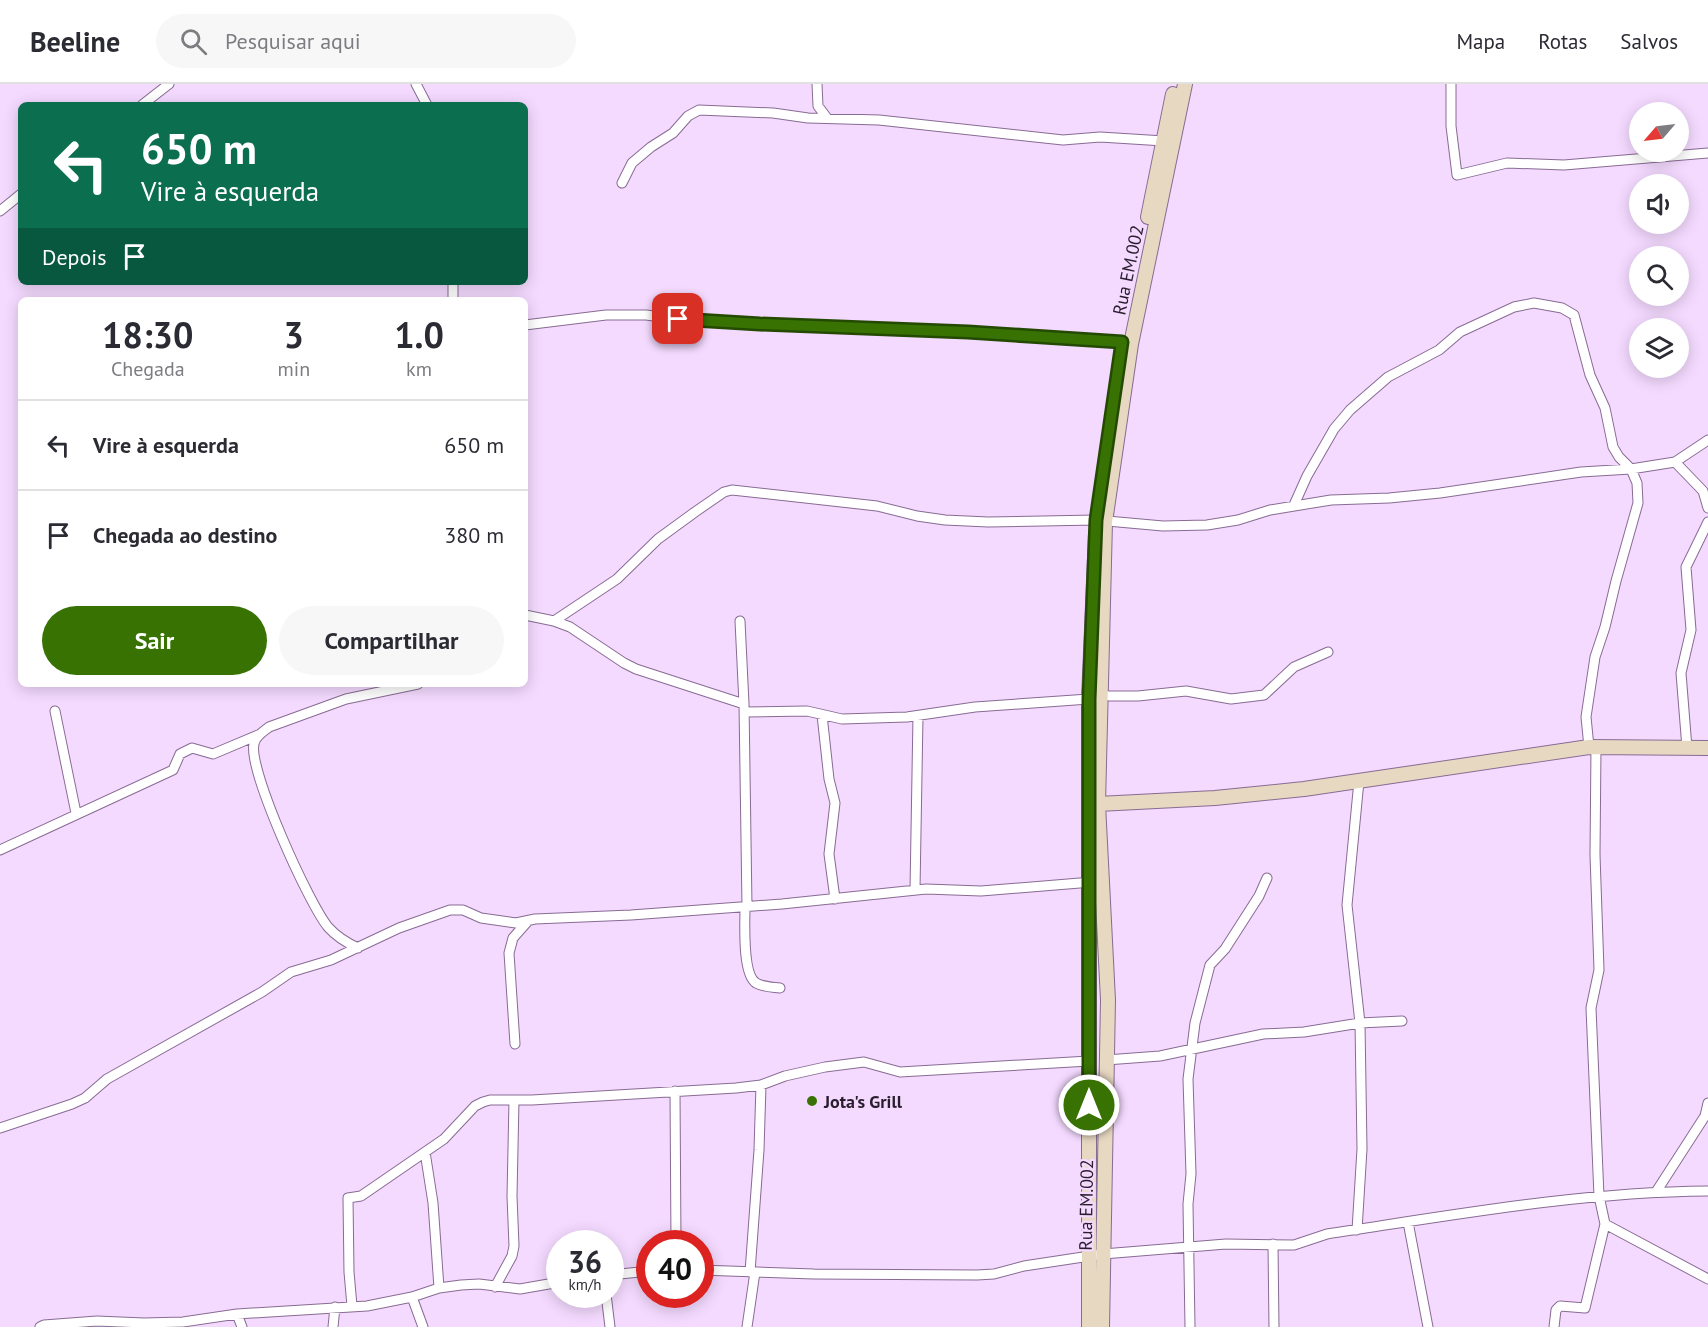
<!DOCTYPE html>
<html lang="pt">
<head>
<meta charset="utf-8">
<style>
  body { margin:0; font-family:"PT Sans",sans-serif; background:#f7f7f7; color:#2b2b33; height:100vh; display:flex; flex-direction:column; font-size:22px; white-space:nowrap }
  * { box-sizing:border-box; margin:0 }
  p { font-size:20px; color:#7c7c81 }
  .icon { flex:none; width:33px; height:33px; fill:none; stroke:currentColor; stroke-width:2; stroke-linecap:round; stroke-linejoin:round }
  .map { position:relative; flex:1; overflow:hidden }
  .panel { position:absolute; left:18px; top:213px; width:510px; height:390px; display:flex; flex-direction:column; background:#fff; border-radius:9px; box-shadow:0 3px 15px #0003 }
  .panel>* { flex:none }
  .banner { position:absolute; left:18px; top:18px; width:510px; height:183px; border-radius:9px; box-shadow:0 3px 15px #0003; background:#0b6e4f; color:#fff; overflow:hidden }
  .needle { width:39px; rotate:242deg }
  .buttons { position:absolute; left:1629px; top:18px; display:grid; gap:12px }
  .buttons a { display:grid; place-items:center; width:60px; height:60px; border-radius:50%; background:#fff; box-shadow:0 3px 15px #0003; font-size:30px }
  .speed { position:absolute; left:546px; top:1146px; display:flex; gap:12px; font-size:30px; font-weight:700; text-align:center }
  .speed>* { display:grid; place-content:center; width:78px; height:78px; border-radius:50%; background:#fff; box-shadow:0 3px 15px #0003; line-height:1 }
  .speed small { font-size:15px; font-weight:400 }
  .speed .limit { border:9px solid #d22; background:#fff; color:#111 }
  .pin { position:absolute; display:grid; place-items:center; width:51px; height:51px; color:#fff; margin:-26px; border-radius:12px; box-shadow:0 3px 9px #0006 }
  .me { position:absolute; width:66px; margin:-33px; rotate:0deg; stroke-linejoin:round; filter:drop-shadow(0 0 4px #0008) }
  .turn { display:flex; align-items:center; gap:21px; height:126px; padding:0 24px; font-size:27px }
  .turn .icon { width:78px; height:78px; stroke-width:2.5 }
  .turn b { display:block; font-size:42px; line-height:51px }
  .then { display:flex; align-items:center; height:57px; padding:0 24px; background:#0003; gap:12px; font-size:22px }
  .eta { display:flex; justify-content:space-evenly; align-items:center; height:102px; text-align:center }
  .eta b { font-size:36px; font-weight:800; line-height:42px }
  .primary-button { display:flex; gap:12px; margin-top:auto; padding:12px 24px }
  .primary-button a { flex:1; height:69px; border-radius:36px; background:#377203; color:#fff; font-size:24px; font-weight:800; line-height:69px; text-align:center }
  .primary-button a+a { background:#f7f7f7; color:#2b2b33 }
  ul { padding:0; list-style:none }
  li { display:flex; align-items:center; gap:18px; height:90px; padding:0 24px; border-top:2px solid #e1e1e2 }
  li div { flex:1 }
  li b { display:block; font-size:22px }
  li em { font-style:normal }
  header { display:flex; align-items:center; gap:36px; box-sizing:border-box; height:84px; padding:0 30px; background:#fff; border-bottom:2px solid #e1e1e2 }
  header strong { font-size:28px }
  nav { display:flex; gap:33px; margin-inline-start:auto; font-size:21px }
  .search { width:420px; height:54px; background:#f7f7f7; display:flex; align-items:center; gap:15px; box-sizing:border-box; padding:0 21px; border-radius:33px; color:#7c7c81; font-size:22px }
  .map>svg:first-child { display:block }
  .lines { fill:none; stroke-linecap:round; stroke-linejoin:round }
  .street-casing { stroke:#886b93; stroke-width:11 }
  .secondary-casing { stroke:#886b93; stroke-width:16 }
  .street { stroke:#fff; stroke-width:9 }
  .secondary { stroke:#e7d8c1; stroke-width:14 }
  .route-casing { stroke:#244a02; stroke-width:15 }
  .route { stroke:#377203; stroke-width:10 }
  .poi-dot { fill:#377203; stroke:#f4daff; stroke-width:2 }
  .labels { text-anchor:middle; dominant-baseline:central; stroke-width:4.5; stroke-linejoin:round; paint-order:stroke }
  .street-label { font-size:18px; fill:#2a1e2e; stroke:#f4daff }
  .poi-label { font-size:18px; font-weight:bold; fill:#2a1e2e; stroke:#f4daff; text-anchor:start }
</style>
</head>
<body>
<header>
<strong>Beeline</strong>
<div class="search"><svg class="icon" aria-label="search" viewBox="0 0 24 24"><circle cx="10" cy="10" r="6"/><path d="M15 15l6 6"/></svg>Pesquisar aqui</div>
<nav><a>Mapa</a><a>Rotas</a><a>Salvos</a></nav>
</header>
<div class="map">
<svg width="1708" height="1243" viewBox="0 0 1708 1243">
  <rect width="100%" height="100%" fill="#f4daff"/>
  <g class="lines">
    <defs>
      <path id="street" d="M 416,0 L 427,21
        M 817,0 L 818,22 L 827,34
        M 1451,0 L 1451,42 L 1457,91 L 1507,79 L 1564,81 L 1708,69
        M 142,21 L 169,0
        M 622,99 L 632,79 L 651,63 L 673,49 L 688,32 L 699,26 L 773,29 L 808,34 L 879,36 L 1063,56 L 1100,53 L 1164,57
        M 0,127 L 21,110
        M 453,216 L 453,198
        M 525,241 L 606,231 L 646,231 L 694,237 L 904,245 L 1122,258
        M 1675,378 L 1703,407 L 1708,424
        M 1294,421 L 1307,392 L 1334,345 L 1350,326 L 1388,293 L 1439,266 L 1460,248 L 1514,223 L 1534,219 L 1562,224 L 1574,231 L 1590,291 L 1605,324 L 1613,363 L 1619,373 L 1631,385 L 1637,399 L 1638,419 L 1616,497 L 1605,543 L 1595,573 L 1586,633 L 1589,663
        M 525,531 L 554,537 L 570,543 L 624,579 L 636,585 L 744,620
        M 554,537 L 617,495 L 658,455 L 695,428 L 724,408 L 732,406 L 877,422 L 917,432 L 945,436 L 988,438 L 1096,436 L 1163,442 L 1207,441 L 1238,436 L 1270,426 L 1331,416 L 1389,414 L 1440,409 L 1581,388 L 1631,385 L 1675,378 L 1708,356
        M 740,537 L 744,620 L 747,823
        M 1101,610 L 1109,612 L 1138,612 L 1186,607 L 1231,615 L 1264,611 L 1294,583 L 1328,568
        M 55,627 L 76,729
        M 744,628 L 807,627 L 842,635 L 907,633 L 975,623 L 1089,615
        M 822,631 L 829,695 L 835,719 L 829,770 L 835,815
        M 1687,664 L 1681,589 L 1691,546 L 1686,483 L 1708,438
        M 0,766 L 173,686 L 180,670 L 192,664 L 213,670 L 258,651
        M 915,806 L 918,632
        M 745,823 C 745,839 742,890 756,899 C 763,903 772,903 780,904
        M 358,864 C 347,859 336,852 328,843 C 309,820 248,686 254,660 C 255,652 263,648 269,643 L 346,615 L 418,600
        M 515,960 L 509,869 L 513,854 L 528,837
        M 1106,976 L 1160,972 L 1263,950 L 1304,948 L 1360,939 L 1402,937
        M 675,1007 L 676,1160
        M 0,1044 L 72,1020 L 85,1014 L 107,995 L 262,908 L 291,888 L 331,876 L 399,844 L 450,826 L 463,826 L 481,834 L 516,839 L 535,835 L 631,831 L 782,820 L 926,805 L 981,807 L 1092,798
        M 425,1068 L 433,1119 L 439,1204
        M 1656,1108 L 1705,1032 L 1708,1019
        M 1408,1138 L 1428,1243
        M 1605,1140 L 1708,1195
        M 1357,1146 L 1362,1065 L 1360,939 L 1347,821 L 1359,697
        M 1273,1160 L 1274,1243
        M 700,1186 L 814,1190 L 977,1191 L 994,1190 L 1024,1182 L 1103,1170 L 1226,1160 L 1294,1161 L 1327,1150 C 1453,1131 1580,1108 1708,1107
        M 750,1188 L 759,1066 L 761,1001
        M 610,1191 L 650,1187
        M 495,1203 L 512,1172 L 514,1162 L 512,1112 L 514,1016
        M 606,1210 L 610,1243
        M 412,1213 L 423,1243
        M 352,1222 L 349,1188 L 348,1114 L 361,1112 L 444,1055 L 475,1022 L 483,1018 L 490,1016 L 532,1016 L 736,1004 L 761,1001 L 785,992 L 825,983 L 864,978 L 900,988 L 1089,977
        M 237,1230 L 242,1243
        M 40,1243 L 44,1241 L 97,1237 L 144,1239 L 183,1238 L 237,1230 L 367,1222 L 412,1213 L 439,1204 L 461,1201 L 479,1200 L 520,1205 L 560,1198
        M 333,1243 L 335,1223
        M 747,1243 L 755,1188
        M 1190,1243 L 1188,1120 L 1191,1090 L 1188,995 L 1195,939 L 1210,881 L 1225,865 L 1259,812 L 1267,794
        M 1554,1243 L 1556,1226 L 1560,1222 L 1585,1224 L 1605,1140 L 1599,1112 L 1591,924 L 1599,886 L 1595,771 L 1596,663"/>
      <path id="secondary" d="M 1148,133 L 1173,10
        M 1098,720 L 1215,714 L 1304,705 L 1589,663 L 1708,664
        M 1089,1243 L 1089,615 L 1096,450
        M 1102,1243 L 1108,916 L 1098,720 L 1105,438 L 1131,260 L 1185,0"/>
    </defs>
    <!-- street casing -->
    <use href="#street" class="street-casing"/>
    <!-- secondary casing -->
    <use href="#secondary" class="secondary-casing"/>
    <!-- street -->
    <use href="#street" class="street"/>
    <!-- secondary -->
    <use href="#secondary" class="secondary"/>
  </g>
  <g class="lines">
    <defs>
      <path id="route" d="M 678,235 L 760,240 L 968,248 L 1122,258 L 1096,436 L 1089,615 L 1089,1021"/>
    </defs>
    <!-- route casing -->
    <use href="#route" class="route-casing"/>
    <!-- route -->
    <use href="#route" class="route"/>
  </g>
  <!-- markers -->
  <circle class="poi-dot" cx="812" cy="1017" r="6"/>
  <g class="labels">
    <!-- street labels -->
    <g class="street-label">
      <text transform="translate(1128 186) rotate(-78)">Rua EM.002</text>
      <text transform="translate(1086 1121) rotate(-89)">Rua EM.002</text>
    </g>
    <!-- poi labels -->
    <g class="poi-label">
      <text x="824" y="1017">Jota's Grill</text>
    </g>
  </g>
</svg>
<div class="buttons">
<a><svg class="needle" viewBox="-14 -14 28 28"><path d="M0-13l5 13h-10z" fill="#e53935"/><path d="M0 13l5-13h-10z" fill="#7c7c81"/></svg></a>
<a><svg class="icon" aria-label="sound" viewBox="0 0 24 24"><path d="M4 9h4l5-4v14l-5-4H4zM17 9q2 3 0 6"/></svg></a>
<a><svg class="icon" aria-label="search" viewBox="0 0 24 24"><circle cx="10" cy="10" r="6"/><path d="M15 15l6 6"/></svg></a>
<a><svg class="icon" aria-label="layers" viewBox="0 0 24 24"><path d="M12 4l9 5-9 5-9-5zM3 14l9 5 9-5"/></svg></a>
</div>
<div class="speed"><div>36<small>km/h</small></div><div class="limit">40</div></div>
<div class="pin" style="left:678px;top:235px;background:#d93025"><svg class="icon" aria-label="arrive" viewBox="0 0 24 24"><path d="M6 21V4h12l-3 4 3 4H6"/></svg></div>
<svg class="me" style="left:1089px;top:1021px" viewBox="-20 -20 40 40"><circle r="17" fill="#377203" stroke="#fff" stroke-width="3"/><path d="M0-11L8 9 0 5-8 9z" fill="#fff"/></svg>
<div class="banner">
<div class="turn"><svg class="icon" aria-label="left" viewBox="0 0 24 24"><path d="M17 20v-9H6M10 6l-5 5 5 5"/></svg><div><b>650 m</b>Vire à esquerda</div></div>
<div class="then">Depois<svg class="icon" aria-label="arrive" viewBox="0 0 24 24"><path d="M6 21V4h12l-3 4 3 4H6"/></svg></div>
</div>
<section class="panel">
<div class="eta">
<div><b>18:30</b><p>Chegada</p></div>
<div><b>3</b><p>min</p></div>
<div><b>1.0</b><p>km</p></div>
</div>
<ul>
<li><svg class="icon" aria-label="left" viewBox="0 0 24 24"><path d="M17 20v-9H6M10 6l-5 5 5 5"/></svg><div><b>Vire à esquerda</b></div><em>650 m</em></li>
<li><svg class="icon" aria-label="arrive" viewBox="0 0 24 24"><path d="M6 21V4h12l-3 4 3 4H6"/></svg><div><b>Chegada ao destino</b></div><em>380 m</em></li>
</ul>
<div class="primary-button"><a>Sair</a><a>Compartilhar</a></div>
</section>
</div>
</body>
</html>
